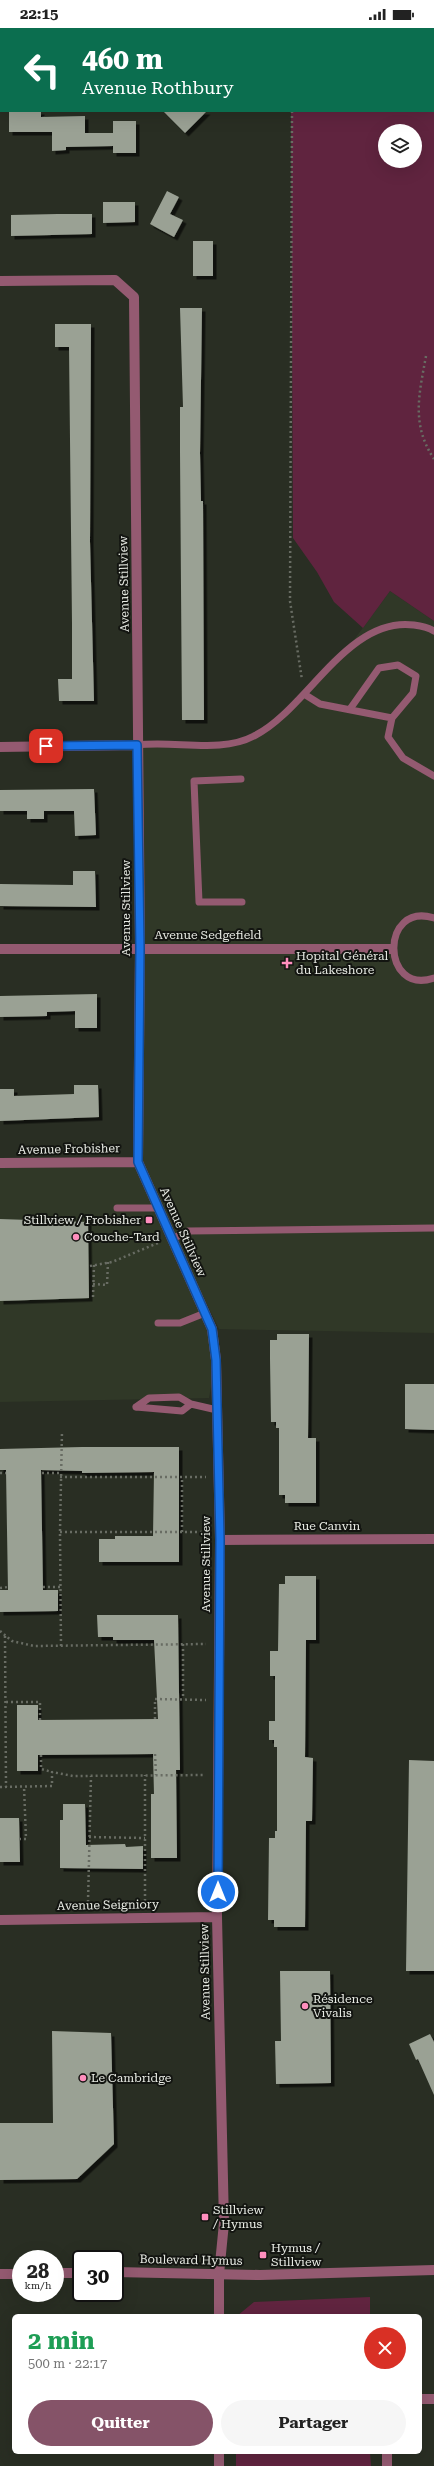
<!DOCTYPE html>
<html lang="fr">
<head>
<meta charset="utf-8">
<style>
  body { margin:0; font-family:"Roboto Serif",serif; background:#f6f6f6; color:#222; height:100vh; display:flex; flex-direction:column; font-size:15px; white-space:nowrap }
  * { box-sizing:border-box; margin:0 }
  p { font-size:13px; color:#767676 }
  .icon { flex:none; width:22px; height:22px; fill:none; stroke:currentColor; stroke-width:2; stroke-linecap:round; stroke-linejoin:round }
  .map { position:relative; flex:1; overflow:hidden }
  .side { position:absolute; left:12px; top:2286px; width:410px; height:140px; display:flex; flex-direction:column; background:#fff; border-radius:6px; box-shadow:0 4px 16px #0002 }
  .side>* { flex:none }
  .guide { position:absolute; left:0px; top:0px; width:434px; height:84px; box-shadow:0 4px 16px #0002; background:#0b6e4f; color:#fff; overflow:hidden }
  .fabs { position:absolute; left:378px; top:96px; display:grid; gap:8px }
  .fabs a { display:grid; place-items:center; width:44px; height:44px; border-radius:50%; background:#fff; box-shadow:0 4px 16px #0002; font-size:20px }
  .speed { position:absolute; left:12px; top:2222px; display:flex; gap:8px; font-size:20px; font-weight:700; text-align:center }
  .speed>* { display:grid; place-content:center; width:52px; height:52px; border-radius:50%; background:#fff; box-shadow:0 4px 16px #0002; line-height:1 }
  .speed small { font-size:10px; font-weight:400 }
  .speed .limit { border:2px solid #111; border-radius:6px; background:#fff; color:#111 }
  .pin { position:absolute; display:grid; place-items:center; width:34px; height:34px; color:#fff; margin:-17px; border-radius:8px; box-shadow:0 2px 6px #0006 }
  .me { position:absolute; width:44px; margin:-22px; rotate:0deg; stroke-linejoin:round; filter:drop-shadow(0 0 3px #0008) }
  .turn { display:flex; align-items:center; gap:14px; height:84px; padding:0 16px; font-size:18px }
  .turn .icon { width:52px; height:52px; stroke-width:2.5 }
  .turn b { display:block; font-size:28px; line-height:34px }
  .round { display:grid; place-items:center; flex:none; width:42px; height:42px; border-radius:21px; background:#f6f6f6 }
  .headline { display:flex; align-items:center; justify-content:space-between; height:68px; padding:0 16px }
  h1 { font-size:24px; font-weight:700; line-height:30px; color:#1e9e55 }
  .action { display:flex; gap:8px; margin-top:auto; padding:8px 16px }
  .action a { flex:1; height:46px; border-radius:24px; background:#855368; color:#fff; font-size:16px; font-weight:700; line-height:46px; text-align:center }
  .action a+a { background:#f6f6f6; color:#222 }
  .status { display:flex; justify-content:space-between; align-items:center; height:28px; padding:0 20px; background:#fff; direction:ltr }
  .status svg { height:11px; fill:currentColor }
  .map>svg:first-child { display:block }
  .built { fill:#303827 }
  .green { fill:#60243f; fill-rule:evenodd }
  .building { fill:#9aa194; filter:url(#shadow) }
  .lines { fill:none; stroke-linecap:round; stroke-linejoin:round }
  .path { stroke:#686c63; stroke-width:2.5; stroke-dasharray:2 3; stroke-linecap:butt }
  .service { stroke:#945a71; stroke-width:7 }
  .minor { stroke:#945a71; stroke-width:10 }
  .tertiary { stroke:#945a71; stroke-width:10 }
  .route-casing { stroke:#114b97; stroke-width:10 }
  .route { stroke:#1a73e8; stroke-width:7 }
  .poi-dot { fill:#fe8ebd; stroke:#131511; stroke-width:1.5 }
  .labels { text-anchor:middle; dominant-baseline:central; stroke-width:4; stroke-linejoin:round; paint-order:stroke }
  .street-label { font-size:12px; fill:#e9ece5; stroke:#131511 }
  .poi-label { font-size:12px; fill:#e9ece5; stroke:#131511; text-anchor:start }
</style>
</head>
<body>
<div class="status"><b>22:15</b><svg viewBox="0 0 49 12"><path d="M0 12V9h3v3zM5 12V6h3v6zM10 12V3h3v9zM15 12V0h3v12zM26 1h20v11H26zM47 4h2v5h-2z"/></svg></div>
<div class="map">
<svg width="434" height="2438" viewBox="0 0 434 2438">
  <defs>
    <filter id="shadow"><feDropShadow dx="3.5" dy="3.5" stdDeviation="0" flood-color="#0009"/></filter>
  </defs>
  <rect width="100%" height="100%" fill="#292e23"/>
  <!-- built -->
  <path class="built" d="M 390,563 L 434,593 L 434,1305 L 219,1301 L 144,1147 L 212,1301 L 216,1332 L 209,1370 L 0,1374 L 0,1137 L 137,1134 L 137,717 L 230,716 L 278,692 L 345,624 Z"/>
  <!-- green -->
  <path class="green" d="M 289,0 L 434,0 L 434,593 L 390,563 L 363,600 L 334,574 L 317,544 L 293,510 L 291,83 L 433,83 L 433,1 ZM 385,103 L 415,103 L 415,133 L 385,133 Z
    M 370,2269 L 370,2288 L 237,2288 L 254,2274 Z
    M 236,2424 L 370,2424 L 371,2438 L 236,2438 Z"/>
  <!-- building -->
  <path class="building" d="M 9,83 L 41,83 L 41,89 L 85,88 L 85,105 L 113,105 L 113,93 L 136,93 L 136,125 L 113,125 L 113,118 L 66,119 L 66,122 L 52,123 L 52,104 L 9,104 Z
    M 163,83 L 207,83 L 185,105 Z
    M 167,163 L 179,169 L 170,186 L 183,192 L 174,209 L 150,196 Z
    M 103,174 L 135,174 L 135,194 L 103,195 Z
    M 58,186 L 92,186 L 92,206 L 11,208 L 11,187 Z
    M 193,213 L 213,213 L 213,248 L 193,248 Z
    M 180,280 L 202,280 L 200,425 L 201,473 L 203,473 L 204,692 L 182,692 L 180,424 L 180,379 L 183,379 Z
    M 55,296 L 91,296 L 90,514 L 94,673 L 59,673 L 58,651 L 72,651 L 72,595 L 69,319 L 55,319 Z
    M 94,761 L 96,807 L 75,808 L 74,783 L 44,783 L 44,791 L 27,791 L 27,783 L 0,783 L 0,762 Z
    M 73,843 L 95,843 L 96,879 L 0,878 L 0,856 L 73,857 Z
    M 97,966 L 97,1000 L 75,1000 L 75,983 L 47,984 L 47,988 L 0,989 L 0,968 Z
    M 74,1057 L 98,1057 L 99,1089 L 0,1093 L 0,1061 L 14,1061 L 14,1068 L 74,1066 Z
    M 0,1191 L 88,1194 L 89,1270 L 0,1273 Z
    M 277,1306 L 309,1306 L 308,1410 L 316,1410 L 316,1475 L 285,1475 L 285,1467 L 279,1467 L 279,1400 L 276,1400 L 276,1394 L 271,1394 L 270,1331 L 270,1312 L 277,1312 Z
    M 405,1356 L 434,1356 L 434,1402 L 405,1401 Z
    M 82,1419 L 179,1419 L 179,1534 L 99,1534 L 99,1511 L 115,1511 L 115,1508 L 153,1508 L 154,1444 L 82,1445 L 82,1443 L 41,1442 L 43,1562 L 58,1562 L 58,1583 L 0,1584 L 0,1562 L 8,1562 L 6,1442 L 0,1442 L 0,1421 Z
    M 285,1548 L 316,1548 L 316,1612 L 306,1612 L 305,1729 L 313,1730 L 312,1793 L 306,1793 L 305,1899 L 274,1899 L 274,1892 L 268,1892 L 269,1810 L 275,1810 L 275,1803 L 277,1803 L 277,1719 L 274,1719 L 274,1712 L 269,1712 L 269,1693 L 275,1693 L 275,1648 L 270,1648 L 270,1623 L 278,1623 L 279,1556 L 285,1556 Z
    M 97,1587 L 178,1587 L 180,1742 L 176,1742 L 177,1830 L 151,1830 L 151,1766 L 154,1766 L 153,1726 L 38,1727 L 38,1743 L 17,1743 L 17,1677 L 38,1677 L 38,1692 L 158,1691 L 154,1612 L 113,1612 L 113,1609 L 98,1609 Z
    M 409,1732 L 434,1733 L 434,1943 L 406,1943 Z
    M 63,1776 L 85,1776 L 86,1817 L 125,1816 L 126,1819 L 143,1818 L 143,1841 L 60,1840 L 60,1792 L 63,1792 Z
    M 0,1790 L 19,1790 L 20,1834 L 0,1834 Z
    M 280,1943 L 330,1943 L 331,2055 L 276,2056 L 275,2013 L 281,2013 Z
    M 52,2003 L 111,2005 L 114,2116 L 77,2151 L 0,2152 L 0,2095 L 53,2095 Z
    M 430,2006 L 434,2014 L 434,2067 L 418,2031 L 416,2032 L 409,2016 Z"/>
  <g class="lines">
    <!-- path -->
    <path class="path" d="M 292,1 L 292,0
      M 292,83 L 290,573 L 302,652
      M 426,328 C 419,367 411,396 434,431
      M 90,1238 L 112,1234 L 158,1215
      M 93,1256 L 107,1257 L 108,1234
      M 93,1269 L 94,1237
      M 0,1445 L 6,1445
      M 42,1445 L 60,1445
      M 60,1449 L 206,1449
      M 60,1504 L 206,1504
      M 182,1504 L 182,1449
      M 43,1559 L 60,1559
      M 0,1560 L 8,1559
      M 0,1603 L 12,1613 L 34,1618 L 206,1616
      M 5,1608 L 6,1759
      M 183,1616 L 183,1671
      M 61,1618 L 60,1504 L 62,1403
      M 6,1674 L 40,1674 L 40,1692
      M 155,1691 L 155,1671 L 206,1672
      M 155,1726 L 156,1747
      M 41,1727 L 41,1741 L 52,1744
      M 0,1759 L 52,1758 L 52,1744 L 73,1748 L 205,1747
      M 89,1809 L 145,1810
      M 19,1811 L 26,1811 L 24,1758
      M 145,1873 L 145,1747
      M 88,1874 L 91,1748"/>
    <!-- service -->
    <path class="service" d="M 304,666 L 320,676 L 392,690 L 413,665 L 416,648 L 398,637 L 379,640 L 350,681
      M 392,690 L 388,709 L 403,730 L 434,748
      M 137,717 C 175,712 220,726 254,708 C 307,682 347,588 414,597 C 421,598 428,599 434,603
      M 241,751 L 194,753 L 199,874 L 242,874
      M 434,890 C 380,873 381,968 434,950
      M 117,1180 L 158,1180
      M 172,1211 L 188,1203 L 434,1200
      M 158,1295 L 180,1295 L 205,1285
      M 136,1379 L 149,1370 L 179,1369 L 191,1376 L 217,1382
      M 136,1379 L 182,1383 L 191,1376"/>
    <!-- minor -->
    <path class="minor" d="M 137,0 L 137,1
      M 0,37 L 1,37
      M 0,253 L 115,252 L 134,269 L 140,920 L 138,1134 L 212,1301 L 216,1332 L 220,1512 L 217,1889 L 224,2195 L 219,2246 L 219,2288
      M 0,719 L 137,717
      M 0,921 L 392,921
      M 0,1135 L 138,1134
      M 220,1512 L 434,1511
      M 0,1892 L 217,1889
      M 420,2371 L 434,2371
      M 219,2438 L 219,2424
      M 387,2438 L 387,2424"/>
    <!-- tertiary -->
    <path class="tertiary" d="M 115,2244 L 260,2247 L 434,2242
      M 55,2245 L 81,2245
      M 0,2246 L 21,2246"/>
  </g>
  <g class="lines">
    <defs>
      <path id="route" d="M 46,718 L 137,717 L 140,920 L 138,1134 L 212,1301 L 216,1332 L 220,1512 L 218,1864"/>
    </defs>
    <!-- route casing -->
    <use href="#route" class="route-casing"/>
    <!-- route -->
    <use href="#route" class="route"/>
  </g>
  <!-- markers -->
  <g class="poi-dot">
    <path d="M285 929h4v4h4v4h-4v4h-4v-4h-4v-4h4z"/>
    <rect x="145" y="1188" width="8" height="8" rx="2"/>
    <circle cx="76" cy="1209" r="4"/>
    <circle cx="305" cy="1978" r="4"/>
    <circle cx="83" cy="2050" r="4"/>
    <rect x="201" y="2185" width="8" height="8" rx="2"/>
    <rect x="259" y="2223" width="8" height="8" rx="2"/>
  </g>
  <g class="labels">
    <!-- street labels -->
    <g class="street-label">
      <text transform="translate(124 556) rotate(-91)">Avenue Stillview</text>
      <text transform="translate(126 880) rotate(-90)">Avenue Stillview</text>
      <text x="208" y="907">Avenue Sedgefield</text>
      <text transform="translate(69 1121) rotate(-1)">Avenue Frobisher</text>
      <text transform="translate(183 1204) rotate(66)">Avenue Stillview</text>
      <text x="327" y="1498">Rue Canvin</text>
      <text transform="translate(206 1536) rotate(-90)">Avenue Stillview</text>
      <text transform="translate(108 1877) rotate(-1)">Avenue Seigniory</text>
      <text transform="translate(205 1944) rotate(-91)">Avenue Stillview</text>
      <text transform="translate(191 2232) rotate(1)">Boulevard Hymus</text>
    </g>
    <!-- poi labels -->
    <g class="poi-label">
      <text x="296" y="928">Hopital Général<tspan x="296" dy="14">du Lakeshore</tspan></text>
      <text x="141" y="1192" text-anchor="end">Stillview / Frobisher</text>
      <text x="84" y="1209">Couche-Tard</text>
      <text x="313" y="1971">Résidence<tspan x="313" dy="14">Vivalis</tspan></text>
      <text x="91" y="2050">Le Cambridge</text>
      <text x="213" y="2182">Stillview<tspan x="213" dy="14">/ Hymus</tspan></text>
      <text x="271" y="2220">Hymus /<tspan x="271" dy="14">Stillview</tspan></text>
    </g>
  </g>
</svg>
<div class="fabs">
<a><svg class="icon" aria-label="layers" viewBox="0 0 24 24"><path d="M12 4l9 5-9 5-9-5zM3 14l9 5 9-5"/></svg></a>
</div>
<div class="speed"><div>28<small>km/h</small></div><div class="limit">30</div></div>
<div class="pin" style="left:46px;top:718px;background:#d93025"><svg class="icon" aria-label="arrive" viewBox="0 0 24 24"><path d="M6 21V4h12l-3 4 3 4H6"/></svg></div>
<svg class="me" style="left:218px;top:1864px" viewBox="-20 -20 40 40"><circle r="17" fill="#1a73e8" stroke="#fff" stroke-width="3"/><path d="M0-11L8 9 0 5-8 9z" fill="#fff"/></svg>
<div class="guide">
<div class="turn"><svg class="icon" aria-label="left" viewBox="0 0 24 24"><path d="M17 20v-9H6M10 6l-5 5 5 5"/></svg><div><b>460 m</b>Avenue Rothbury</div></div>
</div>
<section class="side">
<div class="headline"><div><h1>2 min</h1><p>500 m · 22:17</p></div><a class="round" style="background:#d93025;color:#fff"><svg class="icon" aria-label="close" viewBox="0 0 24 24"><path d="M6 6l12 12M18 6L6 18"/></svg></a></div>
<div class="action"><a>Quitter</a><a>Partager</a></div>
</section>
</div>
</body>
</html>
